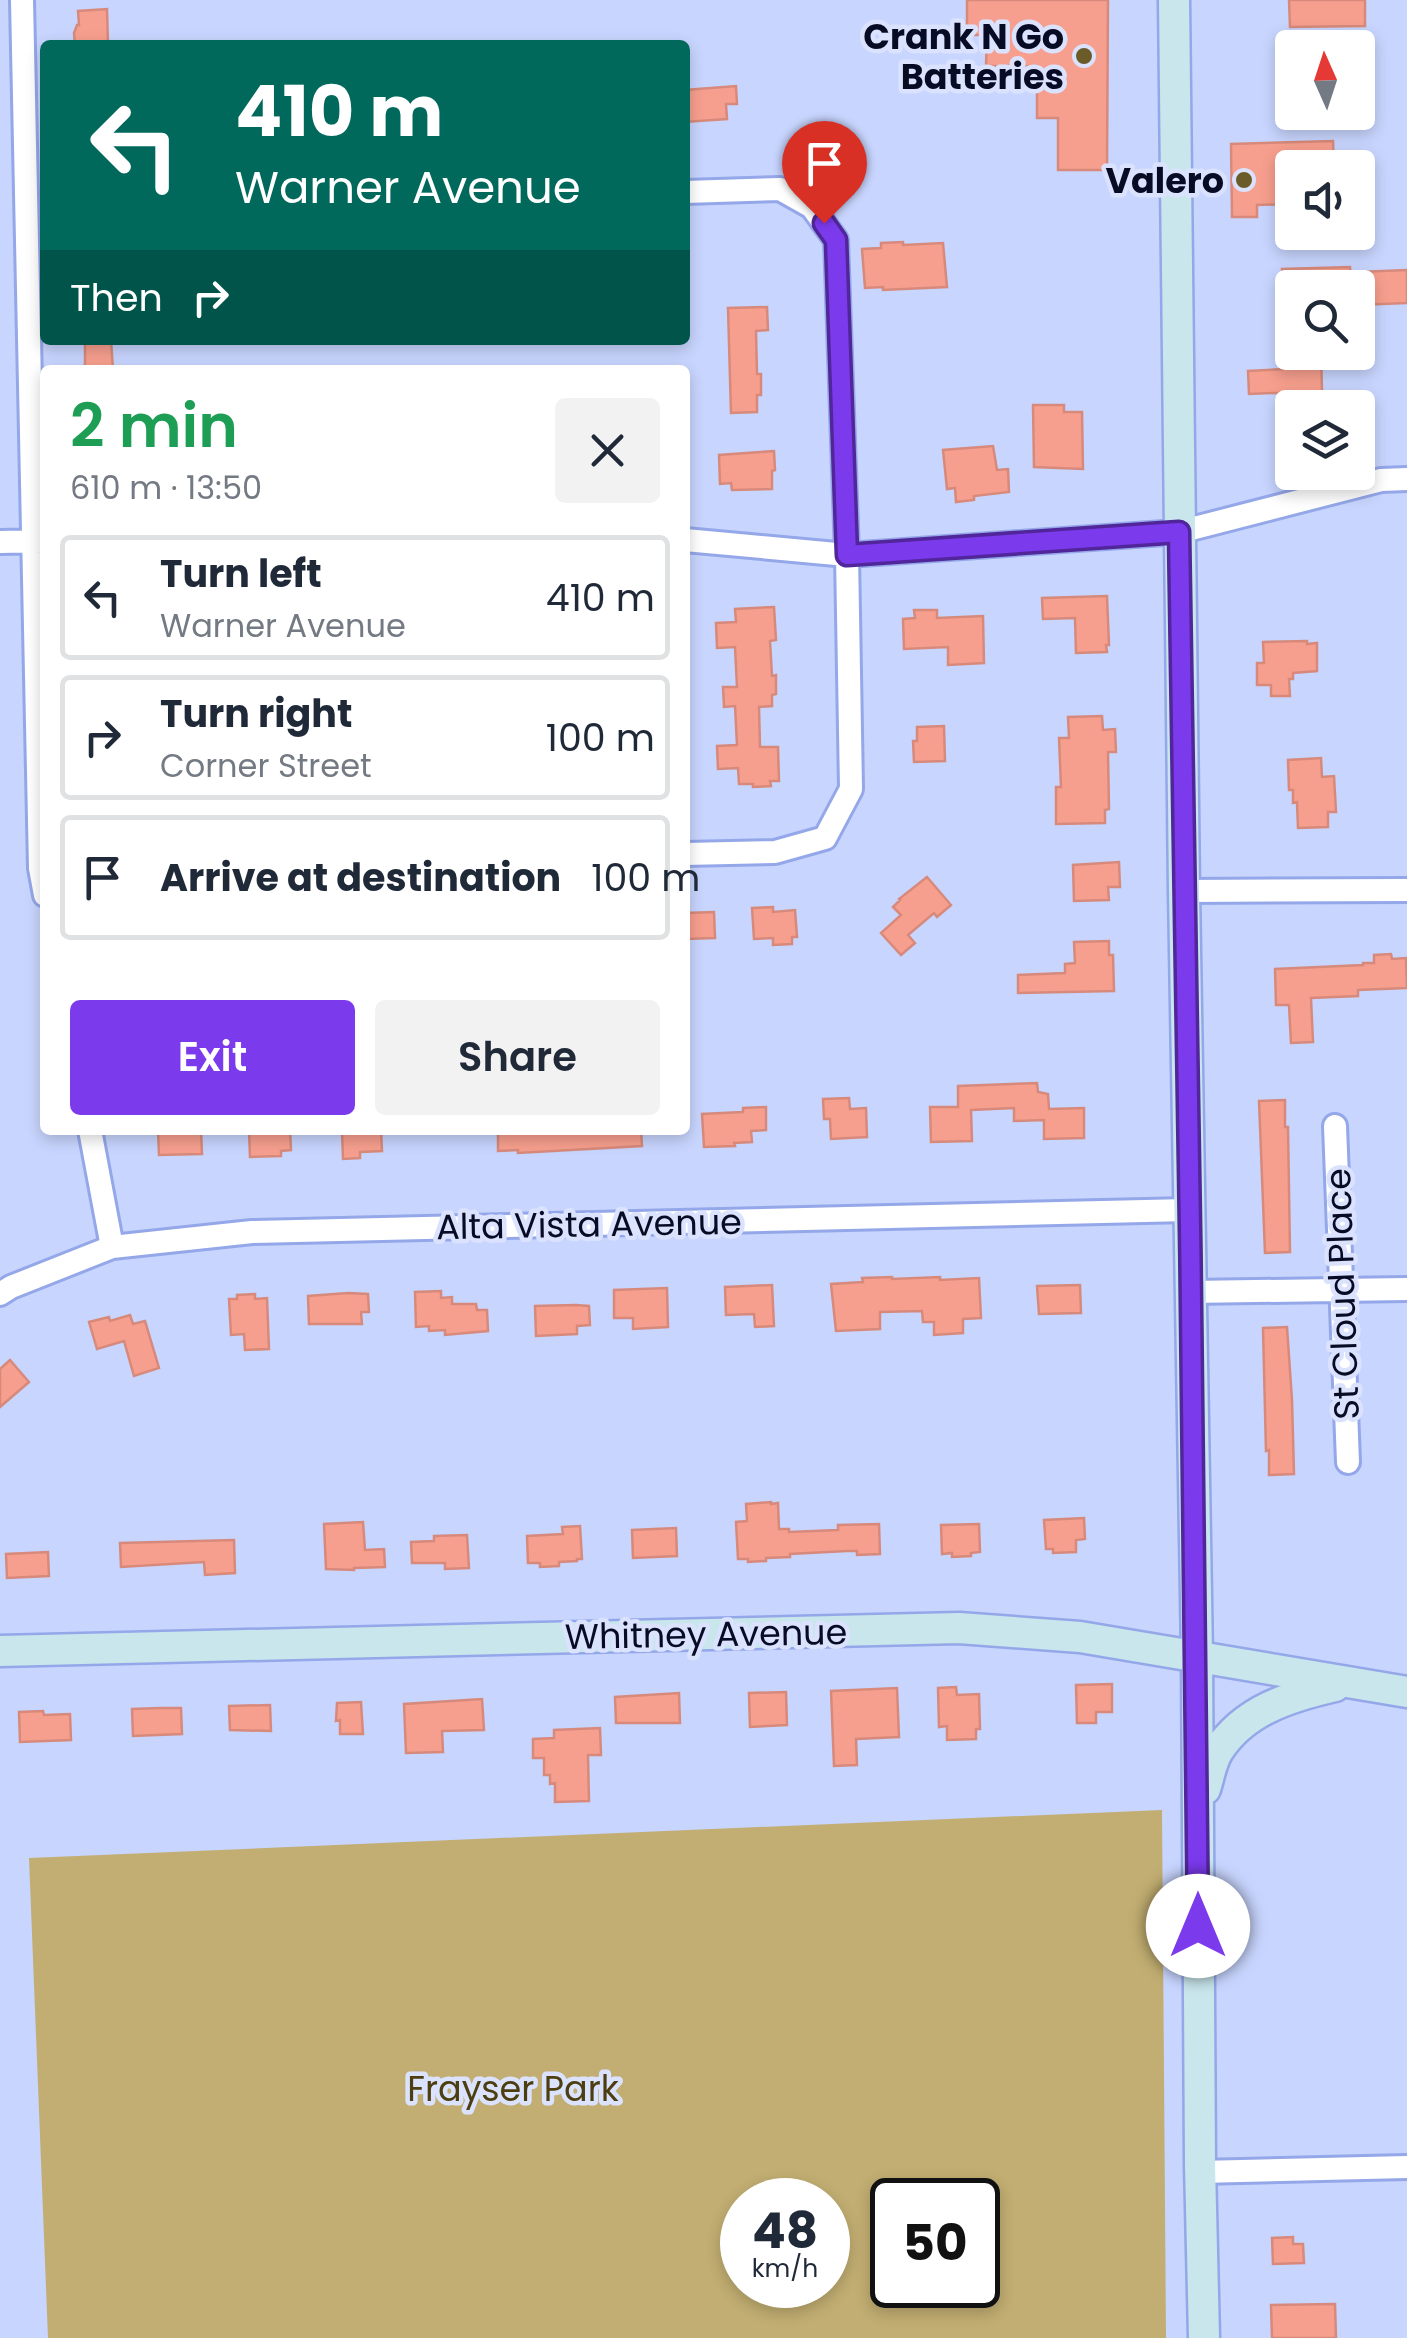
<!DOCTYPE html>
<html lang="en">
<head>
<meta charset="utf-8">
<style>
  body { margin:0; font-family:Poppins,sans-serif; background:#f2f2f3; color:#1f2937; height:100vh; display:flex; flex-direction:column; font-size:38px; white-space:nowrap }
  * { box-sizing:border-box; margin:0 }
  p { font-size:32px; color:#747a83 }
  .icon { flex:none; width:55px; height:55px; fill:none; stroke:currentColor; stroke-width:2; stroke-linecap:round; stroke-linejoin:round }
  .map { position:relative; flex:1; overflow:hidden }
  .panel { position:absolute; left:40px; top:365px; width:650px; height:770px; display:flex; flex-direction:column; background:#fff; border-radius:10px; box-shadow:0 5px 15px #0003 }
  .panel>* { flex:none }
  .banner { position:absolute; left:40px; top:40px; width:650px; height:305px; border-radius:10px; box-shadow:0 5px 15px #0003; background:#00695c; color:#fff; overflow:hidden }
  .needle { width:65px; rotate:357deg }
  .tools { position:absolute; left:1275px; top:30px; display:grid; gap:20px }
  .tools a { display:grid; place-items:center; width:100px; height:100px; border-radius:10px; background:#fff; box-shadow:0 5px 15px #0003; font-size:50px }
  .speed { position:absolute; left:720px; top:2178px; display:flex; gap:20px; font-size:50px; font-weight:700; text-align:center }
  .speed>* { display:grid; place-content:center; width:130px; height:130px; border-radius:50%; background:#fff; box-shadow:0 5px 15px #0003; line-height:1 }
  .speed small { font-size:25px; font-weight:400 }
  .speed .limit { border:5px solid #111; border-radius:15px; background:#fff; color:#111 }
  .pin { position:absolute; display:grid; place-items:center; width:85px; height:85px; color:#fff; margin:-102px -42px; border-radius:50% 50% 50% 0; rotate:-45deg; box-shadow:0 0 10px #0007 }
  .pin .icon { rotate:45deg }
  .me { position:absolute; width:110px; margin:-55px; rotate:0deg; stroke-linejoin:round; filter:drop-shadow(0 0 8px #0008) }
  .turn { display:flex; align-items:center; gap:35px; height:210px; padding:0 30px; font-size:45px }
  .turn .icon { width:130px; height:130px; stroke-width:2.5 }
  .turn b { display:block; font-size:70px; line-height:85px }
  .then { display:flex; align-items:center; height:95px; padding:0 30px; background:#0003; gap:20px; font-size:38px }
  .round { display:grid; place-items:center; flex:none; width:105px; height:105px; border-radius:10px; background:#f2f2f3 }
  .head { display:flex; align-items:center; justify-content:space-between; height:170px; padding:0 30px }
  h1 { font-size:60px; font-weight:600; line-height:75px; color:#1e9e55 }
  .button { display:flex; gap:20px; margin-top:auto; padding:20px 30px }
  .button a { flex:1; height:115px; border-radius:10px; background:#7c3aed; color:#fff; font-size:40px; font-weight:600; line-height:115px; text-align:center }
  .button a+a { background:#f2f2f3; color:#1f2937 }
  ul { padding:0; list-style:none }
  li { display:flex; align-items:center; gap:30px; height:125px; margin:0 20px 15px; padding:0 10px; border:5px solid #e0e1e3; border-radius:10px }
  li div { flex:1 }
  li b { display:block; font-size:38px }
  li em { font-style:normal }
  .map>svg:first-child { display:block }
  .green { fill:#c2ae72; fill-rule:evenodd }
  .building { fill:#f79f8e; stroke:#d78a7b; stroke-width:2.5 }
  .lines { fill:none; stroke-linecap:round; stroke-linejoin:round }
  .minor-casing { stroke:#94a7e9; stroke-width:28 }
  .secondary-casing { stroke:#94a7e9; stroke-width:35 }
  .minor { stroke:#fff; stroke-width:22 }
  .secondary { stroke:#c8e6ec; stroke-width:30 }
  .route-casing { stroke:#51269a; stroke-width:25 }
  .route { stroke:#7c3aed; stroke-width:18 }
  .poi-dot { fill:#6b5b28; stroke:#dae2fe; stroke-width:4 }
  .labels { text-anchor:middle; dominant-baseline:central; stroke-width:9; stroke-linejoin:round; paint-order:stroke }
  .poi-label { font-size:35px; font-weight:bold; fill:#070b23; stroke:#dae2fe; text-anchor:end }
  .street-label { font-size:35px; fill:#070b23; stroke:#dae2fe }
  .park-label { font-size:35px; fill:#4c3e0f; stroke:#dae2fe }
</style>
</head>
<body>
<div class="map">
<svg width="1407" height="2338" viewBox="0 0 1407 2338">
  <rect width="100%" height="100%" fill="#c8d5fe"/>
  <!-- green -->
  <path class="green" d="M 1162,1810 L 1166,2338 L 48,2338 L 29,1858 ZM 742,2200 L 828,2200 L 828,2285 L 742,2285 ZM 892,2200 L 978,2200 L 978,2285 L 892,2285 Z"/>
  <!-- building -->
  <path class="building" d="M 967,0 L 1108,0 L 1107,170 L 1058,170 L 1058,118 L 1037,118 L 1037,66 L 986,66 L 987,35 L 967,35 Z
    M 1289,0 L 1365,0 L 1365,26 L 1290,27 Z
    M 107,9 L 108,45 L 75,45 L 74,33 L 77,25 L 79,25 L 78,11 Z
    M 736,86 L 737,104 L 726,104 L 727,119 L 685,122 L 685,90 Z
    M 1333,141 L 1334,168 L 1292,168 L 1292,204 L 1257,205 L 1257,217 L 1232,217 L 1231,144 Z
    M 903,242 L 903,245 L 943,243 L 947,287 L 883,290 L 883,287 L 865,288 L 862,249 L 881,248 L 881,243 Z
    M 1350,267 L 1351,288 L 1283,288 L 1282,269 Z
    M 1407,270 L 1407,303 L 1358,305 L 1358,272 Z
    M 767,307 L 768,330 L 756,331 L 757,374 L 761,374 L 761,395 L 757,395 L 757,412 L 731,413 L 728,308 Z
    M 85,340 L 111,340 L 113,370 L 85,370 Z
    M 1284,352 L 1321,352 L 1322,391 L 1249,394 L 1248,371 L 1284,369 Z
    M 1033,405 L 1064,405 L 1064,412 L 1082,412 L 1083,469 L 1034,467 Z
    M 993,446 L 997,470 L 1008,469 L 1009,492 L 974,496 L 974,500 L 956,502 L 955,488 L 947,489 L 943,450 Z
    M 774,451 L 775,470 L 772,471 L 772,489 L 732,490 L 731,483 L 720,484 L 719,455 Z
    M 1107,596 L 1109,645 L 1106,645 L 1107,652 L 1076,653 L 1075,618 L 1043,619 L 1042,598 Z
    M 774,607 L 776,640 L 770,641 L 772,676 L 776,675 L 776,694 L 772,695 L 772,706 L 759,707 L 760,747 L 778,747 L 779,781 L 770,781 L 771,786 L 753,787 L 753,784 L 739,784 L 738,768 L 718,769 L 717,746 L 737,745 L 735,706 L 724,707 L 723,687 L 737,687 L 735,647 L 717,648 L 716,623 L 736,622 L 735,609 Z
    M 914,610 L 937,610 L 937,618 L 983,616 L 984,663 L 948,665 L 948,647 L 904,649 L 903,619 L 915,618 Z
    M 1307,641 L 1307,644 L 1317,643 L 1317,671 L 1293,673 L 1293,679 L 1289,679 L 1290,696 L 1271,696 L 1271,685 L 1257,685 L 1257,663 L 1264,663 L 1263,642 Z
    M 1102,716 L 1103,730 L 1115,729 L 1116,752 L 1108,752 L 1109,809 L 1105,810 L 1105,823 L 1056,824 L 1056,787 L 1061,787 L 1059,738 L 1069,738 L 1068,717 Z
    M 944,726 L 945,761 L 914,762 L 913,741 L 917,741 L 917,727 Z
    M 1321,758 L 1322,777 L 1334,776 L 1336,812 L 1328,812 L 1328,827 L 1298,828 L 1297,802 L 1293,803 L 1293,790 L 1289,790 L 1288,760 Z
    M 1119,862 L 1120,887 L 1108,887 L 1109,900 L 1074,901 L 1073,865 Z
    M 927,877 L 951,905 L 937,917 L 934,913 L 908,935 L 915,943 L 901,955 L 881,933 L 901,915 L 893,907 L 900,900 L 899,899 Z
    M 773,907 L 773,912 L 795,910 L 797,937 L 792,937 L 792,944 L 773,945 L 773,938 L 754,939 L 752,908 Z
    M 714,912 L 715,938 L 685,939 L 685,913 Z
    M 1109,941 L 1109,955 L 1113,955 L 1114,991 L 1018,993 L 1018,975 L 1065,973 L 1065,964 L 1075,963 L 1074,942 Z
    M 1391,954 L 1392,959 L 1406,958 L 1407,988 L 1358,990 L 1358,996 L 1311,998 L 1313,1042 L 1291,1043 L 1289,1005 L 1276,1005 L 1275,969 L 1363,965 L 1363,963 L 1374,963 L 1374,955 Z
    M 1037,1083 L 1038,1092 L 1048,1094 L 1049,1109 L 1084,1108 L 1084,1138 L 1044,1139 L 1044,1120 L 1014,1121 L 1014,1108 L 971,1110 L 972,1141 L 931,1142 L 930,1107 L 958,1107 L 958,1086 Z
    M 849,1098 L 850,1109 L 866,1108 L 867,1137 L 831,1139 L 830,1119 L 824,1119 L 823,1099 Z
    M 1285,1100 L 1285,1127 L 1288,1127 L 1290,1252 L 1265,1253 L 1259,1101 Z
    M 766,1107 L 766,1130 L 751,1131 L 752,1142 L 734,1143 L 735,1146 L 704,1147 L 702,1114 L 743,1112 L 743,1108 Z
    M 158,1130 L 201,1130 L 202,1154 L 159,1155 Z
    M 249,1130 L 290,1130 L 291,1150 L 281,1151 L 281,1156 L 250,1157 Z
    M 342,1130 L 381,1130 L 382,1151 L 360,1152 L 360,1158 L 343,1159 Z
    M 517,1130 L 641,1130 L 642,1146 L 518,1153 L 518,1150 L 498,1151 L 498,1133 Z
    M 892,1277 L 892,1279 L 940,1277 L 940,1280 L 979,1278 L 981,1318 L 963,1319 L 963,1333 L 934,1335 L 934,1322 L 923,1322 L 922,1311 L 880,1312 L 880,1329 L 836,1331 L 831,1284 L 863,1282 L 862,1278 Z
    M 772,1285 L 774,1326 L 755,1327 L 754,1314 L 726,1315 L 725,1287 Z
    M 1080,1285 L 1081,1313 L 1039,1314 L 1037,1286 Z
    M 667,1288 L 668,1327 L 633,1329 L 633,1318 L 614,1318 L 614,1290 Z
    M 441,1291 L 441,1298 L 452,1297 L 452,1304 L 476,1304 L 477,1310 L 487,1310 L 488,1331 L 445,1335 L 445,1330 L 429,1331 L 429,1326 L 416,1327 L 415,1292 Z
    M 348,1293 L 368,1294 L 369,1312 L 361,1312 L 362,1324 L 309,1324 L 308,1296 Z
    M 255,1294 L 255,1299 L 267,1298 L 269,1349 L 245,1350 L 244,1334 L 231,1335 L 229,1299 L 237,1299 L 237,1295 Z
    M 576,1305 L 589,1306 L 590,1325 L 577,1326 L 577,1334 L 536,1336 L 535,1306 Z
    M 130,1315 L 133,1324 L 145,1321 L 159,1368 L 134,1376 L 124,1341 L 97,1349 L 89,1322 L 109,1317 L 110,1321 Z
    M 1287,1327 L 1292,1400 L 1294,1474 L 1269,1475 L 1269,1450 L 1266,1451 L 1263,1328 Z
    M 10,1360 L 29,1382 L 0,1407 L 0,1369 Z
    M 771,1502 L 771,1504 L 778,1503 L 779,1529 L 789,1529 L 789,1532 L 838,1530 L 838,1525 L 879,1524 L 880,1554 L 857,1555 L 857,1551 L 847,1551 L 790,1554 L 790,1557 L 766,1558 L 766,1561 L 748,1562 L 748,1559 L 738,1559 L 736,1522 L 747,1521 L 746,1504 Z
    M 1084,1518 L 1085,1539 L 1076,1540 L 1076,1552 L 1053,1553 L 1053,1549 L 1046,1549 L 1044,1520 Z
    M 363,1522 L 365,1550 L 384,1549 L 385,1567 L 354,1568 L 354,1570 L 326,1569 L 324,1524 Z
    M 979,1524 L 980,1552 L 971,1553 L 971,1556 L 952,1557 L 952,1553 L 942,1554 L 941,1525 Z
    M 580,1526 L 582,1559 L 577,1559 L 577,1561 L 559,1562 L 559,1566 L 540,1567 L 540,1563 L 528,1563 L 527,1536 L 563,1534 L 562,1527 Z
    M 676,1528 L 677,1556 L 633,1558 L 632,1530 Z
    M 467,1535 L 469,1568 L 445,1569 L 445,1563 L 412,1563 L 411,1542 L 434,1541 L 434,1536 Z
    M 234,1540 L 235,1573 L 205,1575 L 204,1562 L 121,1567 L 120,1543 Z
    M 48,1552 L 49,1576 L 7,1578 L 6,1554 Z
    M 1112,1684 L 1112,1712 L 1096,1712 L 1096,1723 L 1077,1723 L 1076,1685 Z
    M 956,1687 L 957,1695 L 979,1694 L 980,1729 L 976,1729 L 976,1739 L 947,1740 L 947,1726 L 939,1727 L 938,1688 Z
    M 897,1688 L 899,1737 L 856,1739 L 857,1765 L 834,1766 L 831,1691 Z
    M 786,1692 L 787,1725 L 750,1727 L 749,1693 Z
    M 679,1693 L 680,1723 L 616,1723 L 615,1697 Z
    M 482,1699 L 484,1730 L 442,1731 L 443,1752 L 406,1753 L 404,1704 Z
    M 361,1702 L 363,1734 L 340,1734 L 340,1720 L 336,1721 L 337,1703 Z
    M 270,1705 L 271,1731 L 230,1730 L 229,1706 Z
    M 160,1708 L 181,1708 L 182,1734 L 133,1736 L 132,1709 Z
    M 43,1711 L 44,1715 L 70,1714 L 71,1740 L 20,1742 L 19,1712 Z
    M 600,1728 L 601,1755 L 588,1755 L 589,1801 L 555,1802 L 555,1783 L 550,1784 L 550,1775 L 544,1775 L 544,1758 L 533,1758 L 533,1739 L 554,1738 L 554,1730 Z
    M 1293,2237 L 1293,2244 L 1303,2244 L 1304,2263 L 1273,2264 L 1272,2238 Z
    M 1335,2304 L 1336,2338 L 1272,2338 L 1271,2305 Z"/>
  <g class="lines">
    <defs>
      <path id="minor" d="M 22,0 C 30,289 32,579 40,868 L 45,895
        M 685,192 L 780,189 L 812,207 L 836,240 L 847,555 L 851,789 L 825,838 L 775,852 L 685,854
        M 685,540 L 847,555 L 1179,532 L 1381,480 L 1407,479
        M 0,542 L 45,541
        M 1184,891 L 1407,890
        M 1335,1126 L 1348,1462
        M 90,1130 L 112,1247
        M 1190,1292 L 1407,1289
        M 0,1294 L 11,1287 L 112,1247 L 252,1232 L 1188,1210
        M 1200,2172 L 1407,2167"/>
      <path id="secondary" d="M 1174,0 L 1184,891 L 1197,1655 L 1200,2164 L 1204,2338
        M 0,1651 L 959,1628 L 1080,1637 L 1407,1692
        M 1205,1789 C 1209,1777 1211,1762 1218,1751 C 1244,1710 1291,1696 1335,1686"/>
    </defs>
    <!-- minor casing -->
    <use href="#minor" class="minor-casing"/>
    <!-- secondary casing -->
    <use href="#secondary" class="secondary-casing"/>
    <!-- minor -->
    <use href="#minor" class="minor"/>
    <!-- secondary -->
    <use href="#secondary" class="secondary"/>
  </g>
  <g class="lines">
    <defs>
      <path id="route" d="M 824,223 L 836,240 L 847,555 L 1179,532 C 1185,997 1196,1461 1198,1926"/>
    </defs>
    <!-- route casing -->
    <use href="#route" class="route-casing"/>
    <!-- route -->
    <use href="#route" class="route"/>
  </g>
  <!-- markers -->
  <g class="poi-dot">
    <circle cx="1084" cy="56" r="10"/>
    <circle cx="1244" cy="180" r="10"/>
  </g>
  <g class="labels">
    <!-- poi labels -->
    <g class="poi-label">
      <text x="1064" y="36">Crank N Go<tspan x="1064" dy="40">Batteries</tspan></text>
      <text x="1224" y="180">Valero</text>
    </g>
    <!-- street labels -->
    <g class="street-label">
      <text transform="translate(589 1224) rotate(-1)">Alta Vista Avenue</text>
      <text transform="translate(1342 1294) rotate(-92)">St Cloud Place</text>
      <text transform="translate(706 1634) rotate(-1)">Whitney Avenue</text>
    </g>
    <!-- park labels -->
    <g class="park-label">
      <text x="513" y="2088">Frayser Park</text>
    </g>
  </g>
</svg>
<div class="tools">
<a><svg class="needle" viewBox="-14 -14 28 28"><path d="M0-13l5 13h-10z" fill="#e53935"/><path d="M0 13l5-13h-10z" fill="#747a83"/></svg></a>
<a><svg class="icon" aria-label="sound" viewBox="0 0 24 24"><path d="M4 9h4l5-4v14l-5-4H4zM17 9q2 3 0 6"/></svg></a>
<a><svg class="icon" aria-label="search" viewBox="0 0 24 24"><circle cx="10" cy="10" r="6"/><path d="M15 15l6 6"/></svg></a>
<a><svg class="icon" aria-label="layers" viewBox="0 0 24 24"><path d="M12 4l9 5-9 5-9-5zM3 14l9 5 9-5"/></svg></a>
</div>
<div class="speed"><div>48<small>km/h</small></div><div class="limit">50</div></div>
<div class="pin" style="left:824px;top:223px;background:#d93025"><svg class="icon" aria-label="arrive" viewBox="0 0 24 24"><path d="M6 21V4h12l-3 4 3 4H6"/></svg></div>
<svg class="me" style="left:1198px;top:1926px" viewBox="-20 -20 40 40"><circle r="19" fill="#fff"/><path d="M0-13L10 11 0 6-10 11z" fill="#7c3aed"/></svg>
<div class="banner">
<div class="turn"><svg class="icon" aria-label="left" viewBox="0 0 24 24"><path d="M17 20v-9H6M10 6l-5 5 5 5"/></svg><div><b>410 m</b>Warner Avenue</div></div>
<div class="then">Then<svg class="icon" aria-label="right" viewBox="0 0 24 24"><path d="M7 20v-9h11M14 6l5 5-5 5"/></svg></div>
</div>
<section class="panel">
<div class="head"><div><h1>2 min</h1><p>610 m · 13:50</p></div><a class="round"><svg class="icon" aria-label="close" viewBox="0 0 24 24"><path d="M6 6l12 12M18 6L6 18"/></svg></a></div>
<ul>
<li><svg class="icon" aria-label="left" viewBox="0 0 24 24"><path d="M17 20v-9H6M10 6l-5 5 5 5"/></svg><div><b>Turn left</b><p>Warner Avenue</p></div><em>410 m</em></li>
<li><svg class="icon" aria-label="right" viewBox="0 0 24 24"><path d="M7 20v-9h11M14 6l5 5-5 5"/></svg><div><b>Turn right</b><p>Corner Street</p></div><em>100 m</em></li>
<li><svg class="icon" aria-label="arrive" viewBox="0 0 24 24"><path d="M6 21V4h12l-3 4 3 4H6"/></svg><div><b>Arrive at destination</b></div><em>100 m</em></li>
</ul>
<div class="button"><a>Exit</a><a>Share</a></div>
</section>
</div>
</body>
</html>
